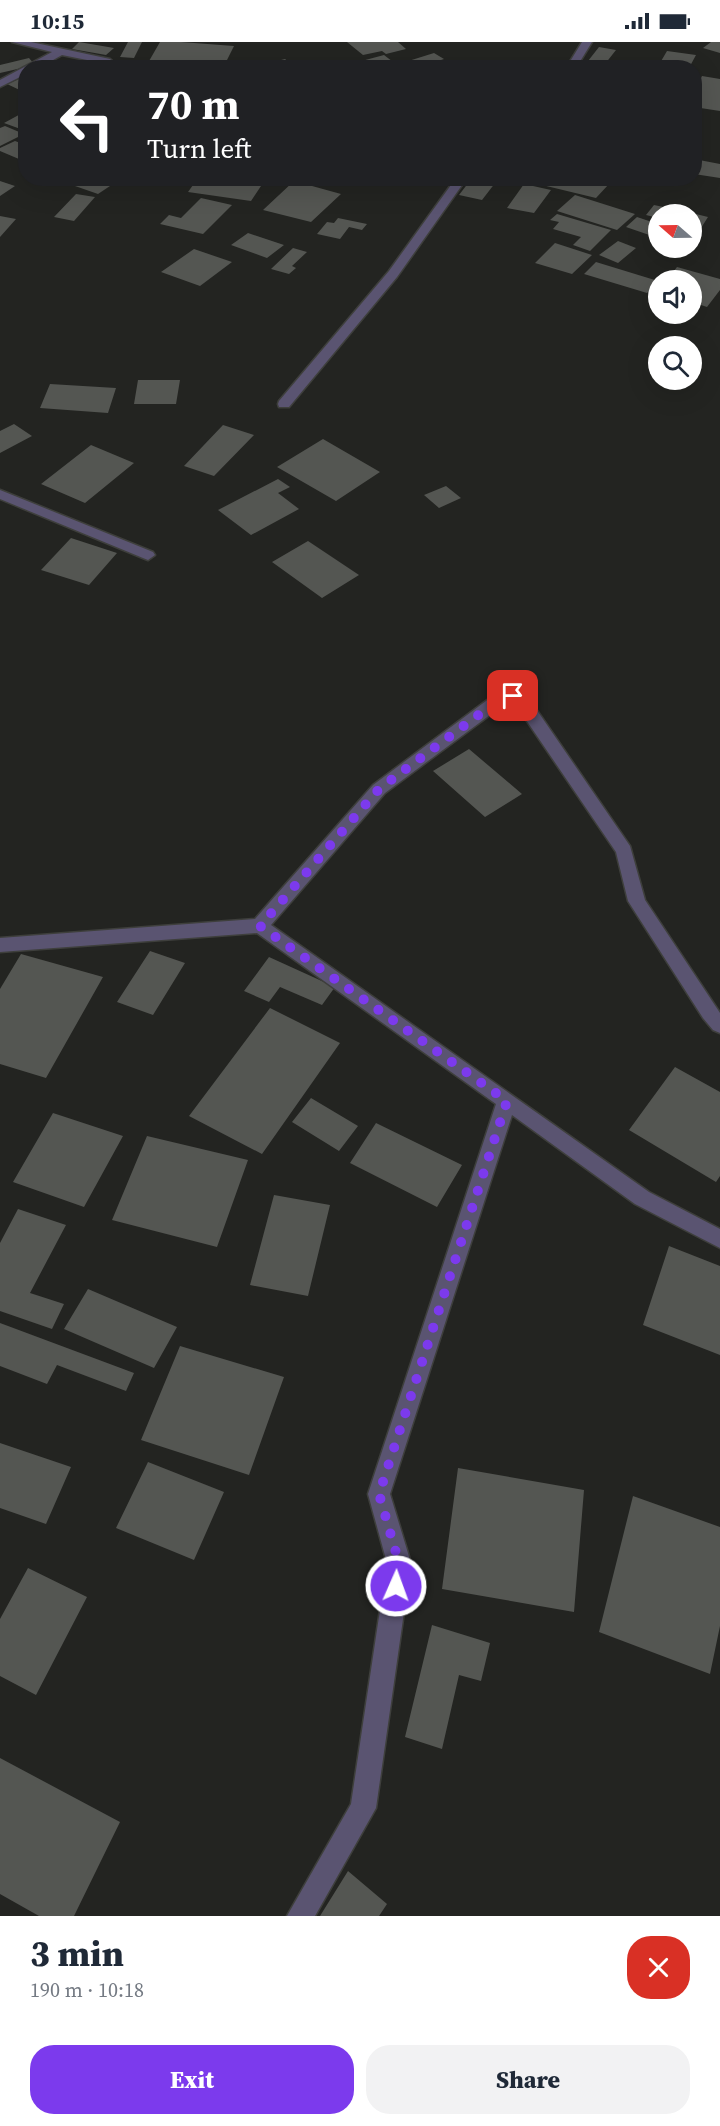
<!DOCTYPE html>
<html lang="en">
<head>
<meta charset="utf-8">
<style>
  body { margin:0; font-family:"Source Serif 4",serif; background:#f2f2f3; color:#1f2937; height:100vh; display:flex; flex-direction:column; font-size:22px; white-space:nowrap }
  * { box-sizing:border-box; margin:0 }
  p { font-size:20px; color:#747a83 }
  .icon { flex:none; width:33px; height:33px; fill:none; stroke:currentColor; stroke-width:2; stroke-linecap:round; stroke-linejoin:round }
  .map { position:relative; height:1874px; overflow:hidden }
  .panel { display:flex; flex-direction:column; background:#fff; flex:1 }
  .panel>* { flex:none }
  .top-card { position:absolute; left:18px; top:18px; width:684px; height:126px; border-radius:24px; box-shadow:0 6px 24px #0002; background:#202124; color:#fff; overflow:hidden }
  .needle { width:39px; rotate:290deg }
  .fabs { position:absolute; left:648px; top:162px; display:grid; gap:12px }
  .fabs a { display:grid; place-items:center; width:54px; height:54px; border-radius:50%; background:#fff; box-shadow:0 6px 24px #0002; font-size:30px }
  .pin { position:absolute; display:grid; place-items:center; width:51px; height:51px; color:#fff; margin:-26px; border-radius:12px; box-shadow:0 3px 9px #0006 }
  .me { position:absolute; width:66px; margin:-33px; rotate:2deg; stroke-linejoin:round; filter:drop-shadow(0 0 4px #0008) }
  .turn { display:flex; align-items:center; gap:21px; height:126px; padding:0 30px; font-size:27px }
  .turn .icon { width:78px; height:78px; stroke-width:2.5 }
  .turn b { display:block; font-size:42px; line-height:51px }
  .round { display:grid; place-items:center; flex:none; width:63px; height:63px; border-radius:24px; background:#f2f2f3 }
  .headline { display:flex; align-items:center; justify-content:space-between; height:102px; padding:0 30px }
  h1 { font-size:36px; font-weight:800; line-height:45px }
  .primary-button { display:flex; gap:12px; margin-top:auto; padding:12px 30px }
  .primary-button a { flex:1; height:69px; border-radius:24px; background:#7c3aed; color:#fff; font-size:24px; font-weight:800; line-height:69px; text-align:center }
  .primary-button a+a { background:#f2f2f3; color:#1f2937 }
  .status { display:flex; justify-content:space-between; align-items:center; height:42px; padding:0 30px; background:#fff; direction:ltr }
  .status svg { height:16px; fill:currentColor }
  .map>svg:first-child { display:block }
  .building { fill:#545652 }
  .lines { fill:none; stroke-linecap:round; stroke-linejoin:round }
  .minor-casing { stroke:#3e3f3c; stroke-width:3 }
  .minor { fill:#5a5471; fill-rule:evenodd }
  .route { stroke:#7c3aed; stroke-width:10; stroke-dasharray:0 18 }
</style>
</head>
<body>
<div class="status"><b>10:15</b><svg viewBox="0 0 49 12"><path d="M0 12V9h3v3zM5 12V6h3v6zM10 12V3h3v9zM15 12V0h3v12zM26 1h20v11H26zM47 4h2v5h-2z"/></svg></div>
<div class="map">
<svg width="720" height="1874" viewBox="0 0 720 1874">
  <rect width="100%" height="100%" fill="#232421"/>
  <!-- building -->
  <path class="building" d="M 79,0 L 114,6 L 106,13 L 72,7 Z
    M 128,0 L 142,0 L 134,16 L 120,15 Z
    M 160,0 L 181,0 L 234,4 L 223,26 L 145,26 Z
    M 347,0 L 398,0 L 406,7 L 386,12 L 382,9 L 363,13 Z
    M 711,0 L 720,0 L 720,11 L 703,6 Z
    M 599,5 L 616,8 L 605,22 L 588,19 Z
    M 667,9 L 696,13 L 689,26 L 657,26 Z
    M 434,11 L 444,17 L 417,26 L 409,26 L 402,21 Z
    M 384,13 L 401,26 L 339,26 L 339,25 Z
    M 29,16 L 35,23 L 0,31 L 0,23 Z
    M 285,17 L 296,26 L 254,26 L 254,25 Z
    M 26,34 L 26,51 L 7,42 Z
    M 702,34 L 720,37 L 720,69 L 694,65 L 694,51 Z
    M 26,69 L 26,89 L 4,81 Z
    M 5,84 L 24,92 L 0,104 L 0,86 Z
    M 15,99 L 26,103 L 26,120 L 0,109 L 0,106 Z
    M 694,117 L 720,122 L 720,136 L 694,132 Z
    M 86,136 L 122,136 L 98,152 L 75,144 Z
    M 198,136 L 251,136 L 265,138 L 251,159 L 188,150 Z
    M 472,136 L 499,136 L 482,158 L 459,153 Z
    M 542,136 L 589,136 L 609,142 L 596,156 L 538,142 Z
    M 0,139 L 15,144 L 0,154 Z
    M 294,139 L 341,152 L 311,180 L 263,168 Z
    M 524,142 L 551,148 L 534,171 L 507,166 Z
    M 76,152 L 95,155 L 74,179 L 54,175 Z
    M 575,153 L 635,172 L 617,188 L 557,169 Z
    M 201,156 L 232,163 L 203,192 L 160,182 L 169,173 L 181,176 Z
    M 654,163 L 692,171 L 708,175 L 701,186 L 692,184 L 692,172 L 658,172 L 658,176 L 646,173 Z
    M 557,172 L 611,188 L 590,209 L 573,203 L 581,195 L 553,187 L 559,180 L 550,178 Z
    M 0,174 L 16,177 L 0,195 Z
    M 637,175 L 658,182 L 658,196 L 626,185 Z
    M 338,176 L 367,182 L 362,188 L 349,185 L 340,197 L 317,192 L 327,180 L 334,181 Z
    M 248,191 L 284,203 L 267,216 L 231,203 Z
    M 618,199 L 636,206 L 618,221 L 599,213 Z
    M 555,201 L 592,213 L 572,232 L 535,221 Z
    M 293,206 L 307,210 L 292,224 L 296,226 L 289,232 L 271,227 Z
    M 194,207 L 232,220 L 200,244 L 161,230 Z
    M 596,220 L 658,239 L 647,251 L 584,232 Z
    M 677,225 L 720,237 L 720,248 L 707,265 L 692,260 L 692,238 L 667,238 Z
    M 138,338 L 180,338 L 176,362 L 134,362 Z
    M 50,342 L 116,346 L 108,371 L 40,366 Z
    M 14,382 L 32,394 L 0,411 L 0,389 Z
    M 223,383 L 254,393 L 214,434 L 184,424 Z
    M 323,397 L 380,430 L 336,459 L 277,425 Z
    M 91,403 L 134,421 L 85,461 L 41,442 Z
    M 278,437 L 290,445 L 278,451 L 299,467 L 251,493 L 218,468 Z
    M 446,444 L 461,456 L 439,466 L 424,453 Z
    M 71,496 L 117,511 L 89,543 L 41,528 Z
    M 308,499 L 359,533 L 322,556 L 272,520 Z
    M 469,707 L 522,752 L 485,775 L 433,729 Z
    M 150,909 L 185,921 L 153,973 L 117,960 Z
    M 21,912 L 103,935 L 46,1036 L 0,1022 L 0,947 Z
    M 269,915 L 335,945 L 322,963 L 280,945 L 269,960 L 244,949 Z
    M 270,966 L 340,1001 L 262,1112 L 189,1074 Z
    M 675,1025 L 720,1050 L 720,1134 L 716,1140 L 629,1088 Z
    M 311,1056 L 358,1084 L 339,1109 L 292,1080 Z
    M 53,1071 L 123,1094 L 84,1165 L 13,1140 Z
    M 376,1081 L 462,1123 L 437,1165 L 350,1121 Z
    M 147,1094 L 248,1118 L 217,1205 L 112,1178 Z
    M 274,1153 L 330,1163 L 308,1254 L 250,1243 Z
    M 18,1167 L 66,1183 L 30,1251 L 64,1262 L 52,1287 L 0,1269 L 0,1201 Z
    M 669,1204 L 720,1224 L 720,1313 L 643,1283 Z
    M 88,1247 L 177,1285 L 154,1326 L 64,1287 Z
    M 0,1281 L 134,1331 L 126,1349 L 57,1323 L 47,1342 L 0,1324 Z
    M 180,1304 L 284,1335 L 249,1433 L 141,1398 Z
    M 0,1401 L 71,1425 L 46,1482 L 0,1466 Z
    M 148,1420 L 224,1450 L 194,1518 L 116,1486 Z
    M 458,1426 L 584,1448 L 574,1570 L 442,1547 Z
    M 633,1454 L 720,1485 L 720,1584 L 710,1632 L 599,1590 Z
    M 28,1526 L 87,1555 L 36,1653 L 0,1634 L 0,1577 Z
    M 432,1583 L 490,1601 L 481,1639 L 459,1633 L 442,1707 L 405,1695 Z
    M 0,1716 L 120,1780 L 74,1874 L 39,1874 L 0,1852 Z
    M 348,1829 L 387,1862 L 379,1874 L 320,1874 Z"/>
  <g class="lines">
    <defs>
      <path id="minor" d="M 12,0 L 31,0 L 110,17 L 120,26 L 109,26 L 107,22 L 62,13 L 39,26 L 26,26 L 26,32 L 0,45 L 0,38 L 52,10 Z
        M 582,0 L 592,0 L 576,26 L 566,26 Z
        M 456,136 L 467,136 L 397,235 L 289,365 L 279,365 L 278,362 L 279,359 L 389,229 Z
        M 0,448 L 153,510 L 155,513 L 148,518 L 143,516 L 0,457 Z
        M 513,649 L 532,661 L 630,804 L 645,858 L 720,971 L 720,991 L 713,988 L 703,976 L 628,859 L 616,810 L 520,669 L 511,661 L 502,664 L 385,751 L 271,883 L 649,1150 L 720,1187 L 720,1206 L 635,1162 L 512,1073 L 390,1452 L 411,1521 L 376,1766 L 315,1874 L 287,1874 L 351,1762 L 387,1521 L 368,1452 L 496,1062 L 257,891 L 0,910 L 0,896 L 255,877 L 373,743 L 490,656 Z"/>
    </defs>
    <!-- minor casing -->
    <use href="#minor" class="minor-casing"/>
    <!-- minor -->
    <use href="#minor" class="minor"/>
  </g>
  <g class="lines">
    <!-- route -->
    <path class="route" d="M 396,1544 L 399,1521 L 379,1452 L 507,1059 L 260,884 L 379,747 L 496,660 L 513,654"/>
  </g>
</svg>
<div class="fabs">
<a><svg class="needle" viewBox="-14 -14 28 28"><path d="M0-13l5 13h-10z" fill="#e53935"/><path d="M0 13l5-13h-10z" fill="#747a83"/></svg></a>
<a><svg class="icon" aria-label="sound" viewBox="0 0 24 24"><path d="M4 9h4l5-4v14l-5-4H4zM17 9q2 3 0 6"/></svg></a>
<a><svg class="icon" aria-label="search" viewBox="0 0 24 24"><circle cx="10" cy="10" r="6"/><path d="M15 15l6 6"/></svg></a>
</div>
<div class="pin" style="left:513px;top:654px;background:#d93025"><svg class="icon" aria-label="arrive" viewBox="0 0 24 24"><path d="M6 21V4h12l-3 4 3 4H6"/></svg></div>
<svg class="me" style="left:396px;top:1544px" viewBox="-20 -20 40 40"><circle r="17" fill="#7c3aed" stroke="#fff" stroke-width="3"/><path d="M0-11L8 9 0 5-8 9z" fill="#fff"/></svg>
<div class="top-card">
<div class="turn"><svg class="icon" aria-label="left" viewBox="0 0 24 24"><path d="M17 20v-9H6M10 6l-5 5 5 5"/></svg><div><b>70 m</b>Turn left</div></div>
</div>
</div>
<section class="panel">
<div class="headline"><div><h1>3 min</h1><p>190 m · 10:18</p></div><a class="round" style="background:#d93025;color:#fff"><svg class="icon" aria-label="close" viewBox="0 0 24 24"><path d="M6 6l12 12M18 6L6 18"/></svg></a></div>
<div class="primary-button"><a>Exit</a><a>Share</a></div>
</section>
</body>
</html>
